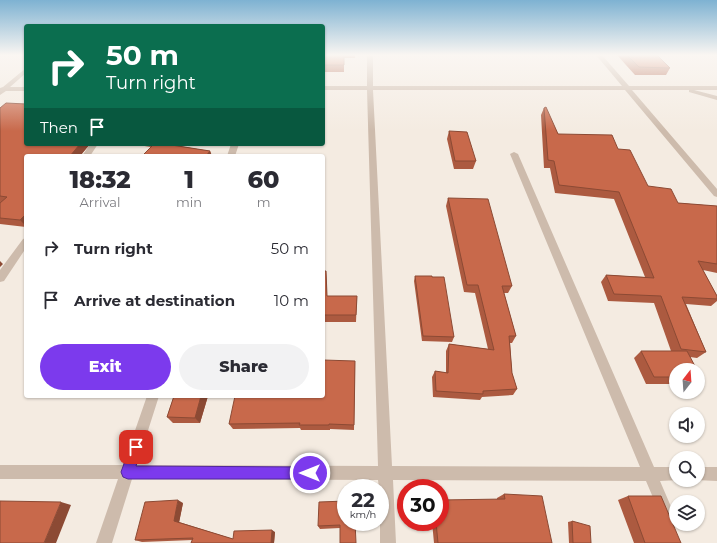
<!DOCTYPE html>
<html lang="en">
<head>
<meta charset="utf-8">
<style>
  body { margin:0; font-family:Montserrat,sans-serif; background:#f2f2f3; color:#2b2b33; height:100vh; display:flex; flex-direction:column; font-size:15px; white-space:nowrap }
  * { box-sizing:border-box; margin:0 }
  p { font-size:13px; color:#7c7c81 }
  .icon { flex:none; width:22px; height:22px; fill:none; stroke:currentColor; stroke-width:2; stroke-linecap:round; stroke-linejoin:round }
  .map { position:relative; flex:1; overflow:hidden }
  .panel { position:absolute; left:24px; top:154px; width:301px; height:244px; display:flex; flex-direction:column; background:#fff; border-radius:4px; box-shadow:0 1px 3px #0004 }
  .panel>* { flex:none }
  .guide { position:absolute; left:24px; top:24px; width:301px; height:122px; border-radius:4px; box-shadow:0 1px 3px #0004; background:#0b6e4f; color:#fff; overflow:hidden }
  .needle { width:26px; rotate:17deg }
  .fabs { position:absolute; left:669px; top:363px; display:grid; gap:8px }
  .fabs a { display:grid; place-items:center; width:36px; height:36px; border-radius:50%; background:#fff; box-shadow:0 1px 3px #0004; font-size:20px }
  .speed { position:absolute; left:337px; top:479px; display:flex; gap:8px; font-size:20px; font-weight:700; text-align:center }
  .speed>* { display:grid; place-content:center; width:52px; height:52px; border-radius:50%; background:#fff; box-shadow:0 1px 3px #0004; line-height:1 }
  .speed small { font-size:10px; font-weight:400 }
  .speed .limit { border:6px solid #d22; background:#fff; color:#111 }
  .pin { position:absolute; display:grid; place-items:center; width:34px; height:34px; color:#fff; margin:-17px; border-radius:8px; box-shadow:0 2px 6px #0006 }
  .me { position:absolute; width:44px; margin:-22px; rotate:270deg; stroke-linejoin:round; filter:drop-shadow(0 0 3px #0008) }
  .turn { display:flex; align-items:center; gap:14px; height:84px; padding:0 16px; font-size:18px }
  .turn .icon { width:52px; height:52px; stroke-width:2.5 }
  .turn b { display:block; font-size:28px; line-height:34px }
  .then { display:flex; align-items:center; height:38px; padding:0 16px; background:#0003; gap:8px; font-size:15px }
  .eta { display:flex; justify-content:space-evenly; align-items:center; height:68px; text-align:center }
  .eta b { font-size:24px; font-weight:800; line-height:28px }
  .primary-button { display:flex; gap:8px; margin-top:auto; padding:8px 16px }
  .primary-button a { flex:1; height:46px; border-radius:24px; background:#7c3aed; color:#fff; font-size:16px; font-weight:800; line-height:46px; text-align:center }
  .primary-button a+a { background:#f2f2f3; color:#2b2b33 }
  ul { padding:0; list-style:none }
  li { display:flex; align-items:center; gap:12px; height:52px; padding:0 16px }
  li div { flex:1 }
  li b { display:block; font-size:15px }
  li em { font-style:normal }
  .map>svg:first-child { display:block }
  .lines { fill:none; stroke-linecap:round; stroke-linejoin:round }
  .street { fill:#cdbbac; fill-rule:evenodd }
  .wall { fill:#ac5a40 }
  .shaded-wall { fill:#8c4a34 }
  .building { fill:#c8694b; stroke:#8c4a34 }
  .route { fill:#7c3aed; stroke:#51269a }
</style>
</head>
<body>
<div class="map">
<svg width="717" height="543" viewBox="0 0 717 543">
  <rect width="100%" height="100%" fill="#f4ebe1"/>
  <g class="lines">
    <!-- street -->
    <path class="street" d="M 367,55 L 373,55 L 373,86 L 622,86 L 596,55 L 602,55 L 629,86 L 717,86 L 717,90 L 694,90 L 717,96 L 717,100 L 689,92 L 689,90 L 632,90 L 717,189 L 717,197 L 714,196 L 625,90 L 373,90 L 392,466 L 640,467 L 510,154 L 514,152 L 518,154 L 654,467 L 676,467 L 676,480 L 679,480 L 660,481 L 672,509 L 670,514 L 665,516 L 660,514 L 646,481 L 393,480 L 396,543 L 380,543 L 380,488 L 379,488 L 378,480 L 132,479 L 112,543 L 96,543 L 118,479 L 0,479 L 0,465 L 123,465 L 147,396 L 159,396 L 137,465 L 378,466 L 367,90 L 323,90 L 323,86 L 367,86 Z
      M 26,68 L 26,73 L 10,87 L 26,87 L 26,91 L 6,91 L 0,95 L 0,88 L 3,87 Z
      M 90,144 L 98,144 L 90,156 L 82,156 Z
      M 231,144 L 239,144 L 235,156 L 227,156 Z
      M 26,238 L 26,248 L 4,281 L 0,282 L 0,270 L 23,239 Z
      M 698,467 L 717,467 L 717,481 L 695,480 L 698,480 Z"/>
  </g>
  <!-- wall -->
  <path class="wall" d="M 323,55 L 355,55 L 355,58 L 344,58 L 344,72 L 323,72 Z
    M 617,55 L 657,55 L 670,68 L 666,75 L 635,75 Z
    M 0,108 L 90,144 L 80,156 L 26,156 L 26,227 L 0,224 L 0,203 L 1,203 L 0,202 Z
    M 544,108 L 558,134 L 618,149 L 648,186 L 678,203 L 717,206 L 717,273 L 703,270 L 717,296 L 717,301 L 711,306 L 686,304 L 706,352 L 697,358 L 690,357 L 676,370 L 676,384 L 646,384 L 634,358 L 641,351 L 671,351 L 654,303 L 608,301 L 601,282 L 606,275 L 645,277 L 614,199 L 555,193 L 550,168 L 544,168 L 541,115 Z
    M 449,131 L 476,161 L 473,169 L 454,169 L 447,139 Z
    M 132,144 L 174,144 L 173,145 L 210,151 L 212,156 L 142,156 L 151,147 Z
    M 448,198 L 512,286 L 508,293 L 504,293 L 516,336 L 512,343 L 510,343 L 512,373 L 517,389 L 513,395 L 482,397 L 480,400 L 433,397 L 432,377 L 435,371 L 446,373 L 446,351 L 449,344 L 488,349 L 475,293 L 464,292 L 446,206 Z
    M 323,271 L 326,271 L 327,296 L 357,296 L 356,322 L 323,322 Z
    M 415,276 L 432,277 L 454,337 L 452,342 L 422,341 L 414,281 Z
    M 355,361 L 354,430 L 330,429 L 330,430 L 301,430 L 300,428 L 233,429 L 229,424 Z
    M 174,396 L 208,396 L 200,423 L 173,423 L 167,417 Z
    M 504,494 L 552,543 L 434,543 L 432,522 L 440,522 L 497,499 L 497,498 Z
    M 628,496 L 681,543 L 634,543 L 618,500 Z
    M 346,501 L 340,528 L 320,529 L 318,526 Z
    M 183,503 L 179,522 L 233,539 L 275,532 L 274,543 L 191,543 L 193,540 L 142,542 L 135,540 Z
    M 572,521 L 591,543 L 569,543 L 568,522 Z"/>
  <!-- shaded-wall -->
  <path class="shaded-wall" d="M 80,144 L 90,144 L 80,156 L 70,156 Z
    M 210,151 L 212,156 L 206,156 Z
    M 26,214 L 26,226 L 20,220 Z
    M 0,261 L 3,264 L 0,267 Z
    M 201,396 L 208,396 L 200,423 L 195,418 Z
    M 178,500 L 183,503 L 179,523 L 174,521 Z
    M 61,502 L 71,505 L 56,543 L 44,543 Z
    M 272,530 L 275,532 L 274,543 L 271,543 Z"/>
  <!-- building -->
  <path class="building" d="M 323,55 L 344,55 L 344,65 L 323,65 Z
    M 627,55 L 657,55 L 670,68 L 639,67 Z
    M 6,103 L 26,104 L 26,144 L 80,144 L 70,156 L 26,156 L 26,214 L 20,220 L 0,218 L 0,203 L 7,197 L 0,196 L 0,108 Z
    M 546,107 L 558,134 L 612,135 L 618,149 L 630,150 L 648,186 L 671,189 L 678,203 L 717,206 L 717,264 L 698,261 L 717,296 L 717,299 L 682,297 L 706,352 L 681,349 L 661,296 L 614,294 L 606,275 L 654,278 L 619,192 L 559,185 L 554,161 L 548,160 L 544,108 Z
    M 449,131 L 467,132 L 476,161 L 455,161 Z
    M 154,144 L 165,144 L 210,151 L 206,156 L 142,156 Z
    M 448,198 L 488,199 L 512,286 L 502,286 L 516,336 L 509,336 L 512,373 L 517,389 L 483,391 L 483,394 L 436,391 L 435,371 L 448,373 L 449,344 L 494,350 L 478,285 L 467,285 Z
    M 323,271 L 326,271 L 327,296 L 357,296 L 356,315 L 323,315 Z
    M 415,276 L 432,276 L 432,277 L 444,277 L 454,337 L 423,336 Z
    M 641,351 L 687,351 L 697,370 L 676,370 L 676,377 L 654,377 Z
    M 323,360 L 355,361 L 354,425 L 329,424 L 329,425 L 299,425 L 300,423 L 229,424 L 235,396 L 323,396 Z
    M 698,371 L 701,377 L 698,377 Z
    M 174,396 L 201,396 L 195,418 L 167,417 Z
    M 504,494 L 542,496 L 552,543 L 438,543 L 436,522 L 440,522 L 440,500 L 505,499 Z
    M 628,496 L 661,496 L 681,543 L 645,543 Z
    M 178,500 L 174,521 L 233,539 L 234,531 L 272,530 L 271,543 L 191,543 L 193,538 L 135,540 L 145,502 Z
    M 0,501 L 61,502 L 44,543 L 0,543 Z
    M 346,501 L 346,522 L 355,522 L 356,543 L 340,543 L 340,525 L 318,526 L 319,502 Z
    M 572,521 L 590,526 L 591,543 L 573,543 Z"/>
  <!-- sky -->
  <linearGradient id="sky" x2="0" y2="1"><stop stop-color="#7eb2d2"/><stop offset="0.42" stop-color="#faf6f2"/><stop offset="1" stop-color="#faf6f2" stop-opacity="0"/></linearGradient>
  <rect width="717" height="131" fill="url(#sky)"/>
  <!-- route -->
  <path class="route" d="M 136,441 L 140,442 L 142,447 L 136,466 L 310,467 L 314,468 L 316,473 L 314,478 L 310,479 L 128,479 L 123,477 L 121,472 L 132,442 Z"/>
</svg>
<div class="fabs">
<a><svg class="needle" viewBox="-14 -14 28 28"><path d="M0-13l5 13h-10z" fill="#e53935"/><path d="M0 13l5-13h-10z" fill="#7c7c81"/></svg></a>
<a><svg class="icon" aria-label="sound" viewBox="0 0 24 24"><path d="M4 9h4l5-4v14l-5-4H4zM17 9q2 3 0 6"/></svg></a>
<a><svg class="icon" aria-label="search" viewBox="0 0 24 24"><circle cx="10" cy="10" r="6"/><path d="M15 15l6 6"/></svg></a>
<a><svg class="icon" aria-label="layers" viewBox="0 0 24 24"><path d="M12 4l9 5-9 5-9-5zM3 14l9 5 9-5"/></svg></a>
</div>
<div class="speed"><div>22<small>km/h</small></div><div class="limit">30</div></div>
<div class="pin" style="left:136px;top:447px;background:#d93025"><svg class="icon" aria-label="arrive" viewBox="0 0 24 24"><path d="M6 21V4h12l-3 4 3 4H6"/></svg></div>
<svg class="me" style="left:310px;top:473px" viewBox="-20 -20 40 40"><circle r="17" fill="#7c3aed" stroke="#fff" stroke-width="3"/><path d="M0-11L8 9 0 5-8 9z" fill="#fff"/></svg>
<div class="guide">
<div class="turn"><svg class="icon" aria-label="right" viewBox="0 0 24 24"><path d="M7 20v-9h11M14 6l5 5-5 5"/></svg><div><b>50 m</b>Turn right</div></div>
<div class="then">Then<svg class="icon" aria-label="arrive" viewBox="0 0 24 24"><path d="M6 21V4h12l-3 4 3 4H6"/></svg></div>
</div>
<section class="panel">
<div class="eta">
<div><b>18:32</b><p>Arrival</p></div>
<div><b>1</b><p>min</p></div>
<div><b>60</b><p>m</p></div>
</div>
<ul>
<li><svg class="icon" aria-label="right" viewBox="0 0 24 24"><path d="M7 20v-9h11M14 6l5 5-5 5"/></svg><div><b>Turn right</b></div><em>50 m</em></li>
<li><svg class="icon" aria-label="arrive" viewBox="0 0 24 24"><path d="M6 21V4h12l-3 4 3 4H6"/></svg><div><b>Arrive at destination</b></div><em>10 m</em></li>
</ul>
<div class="primary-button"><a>Exit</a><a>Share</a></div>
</section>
</div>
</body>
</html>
